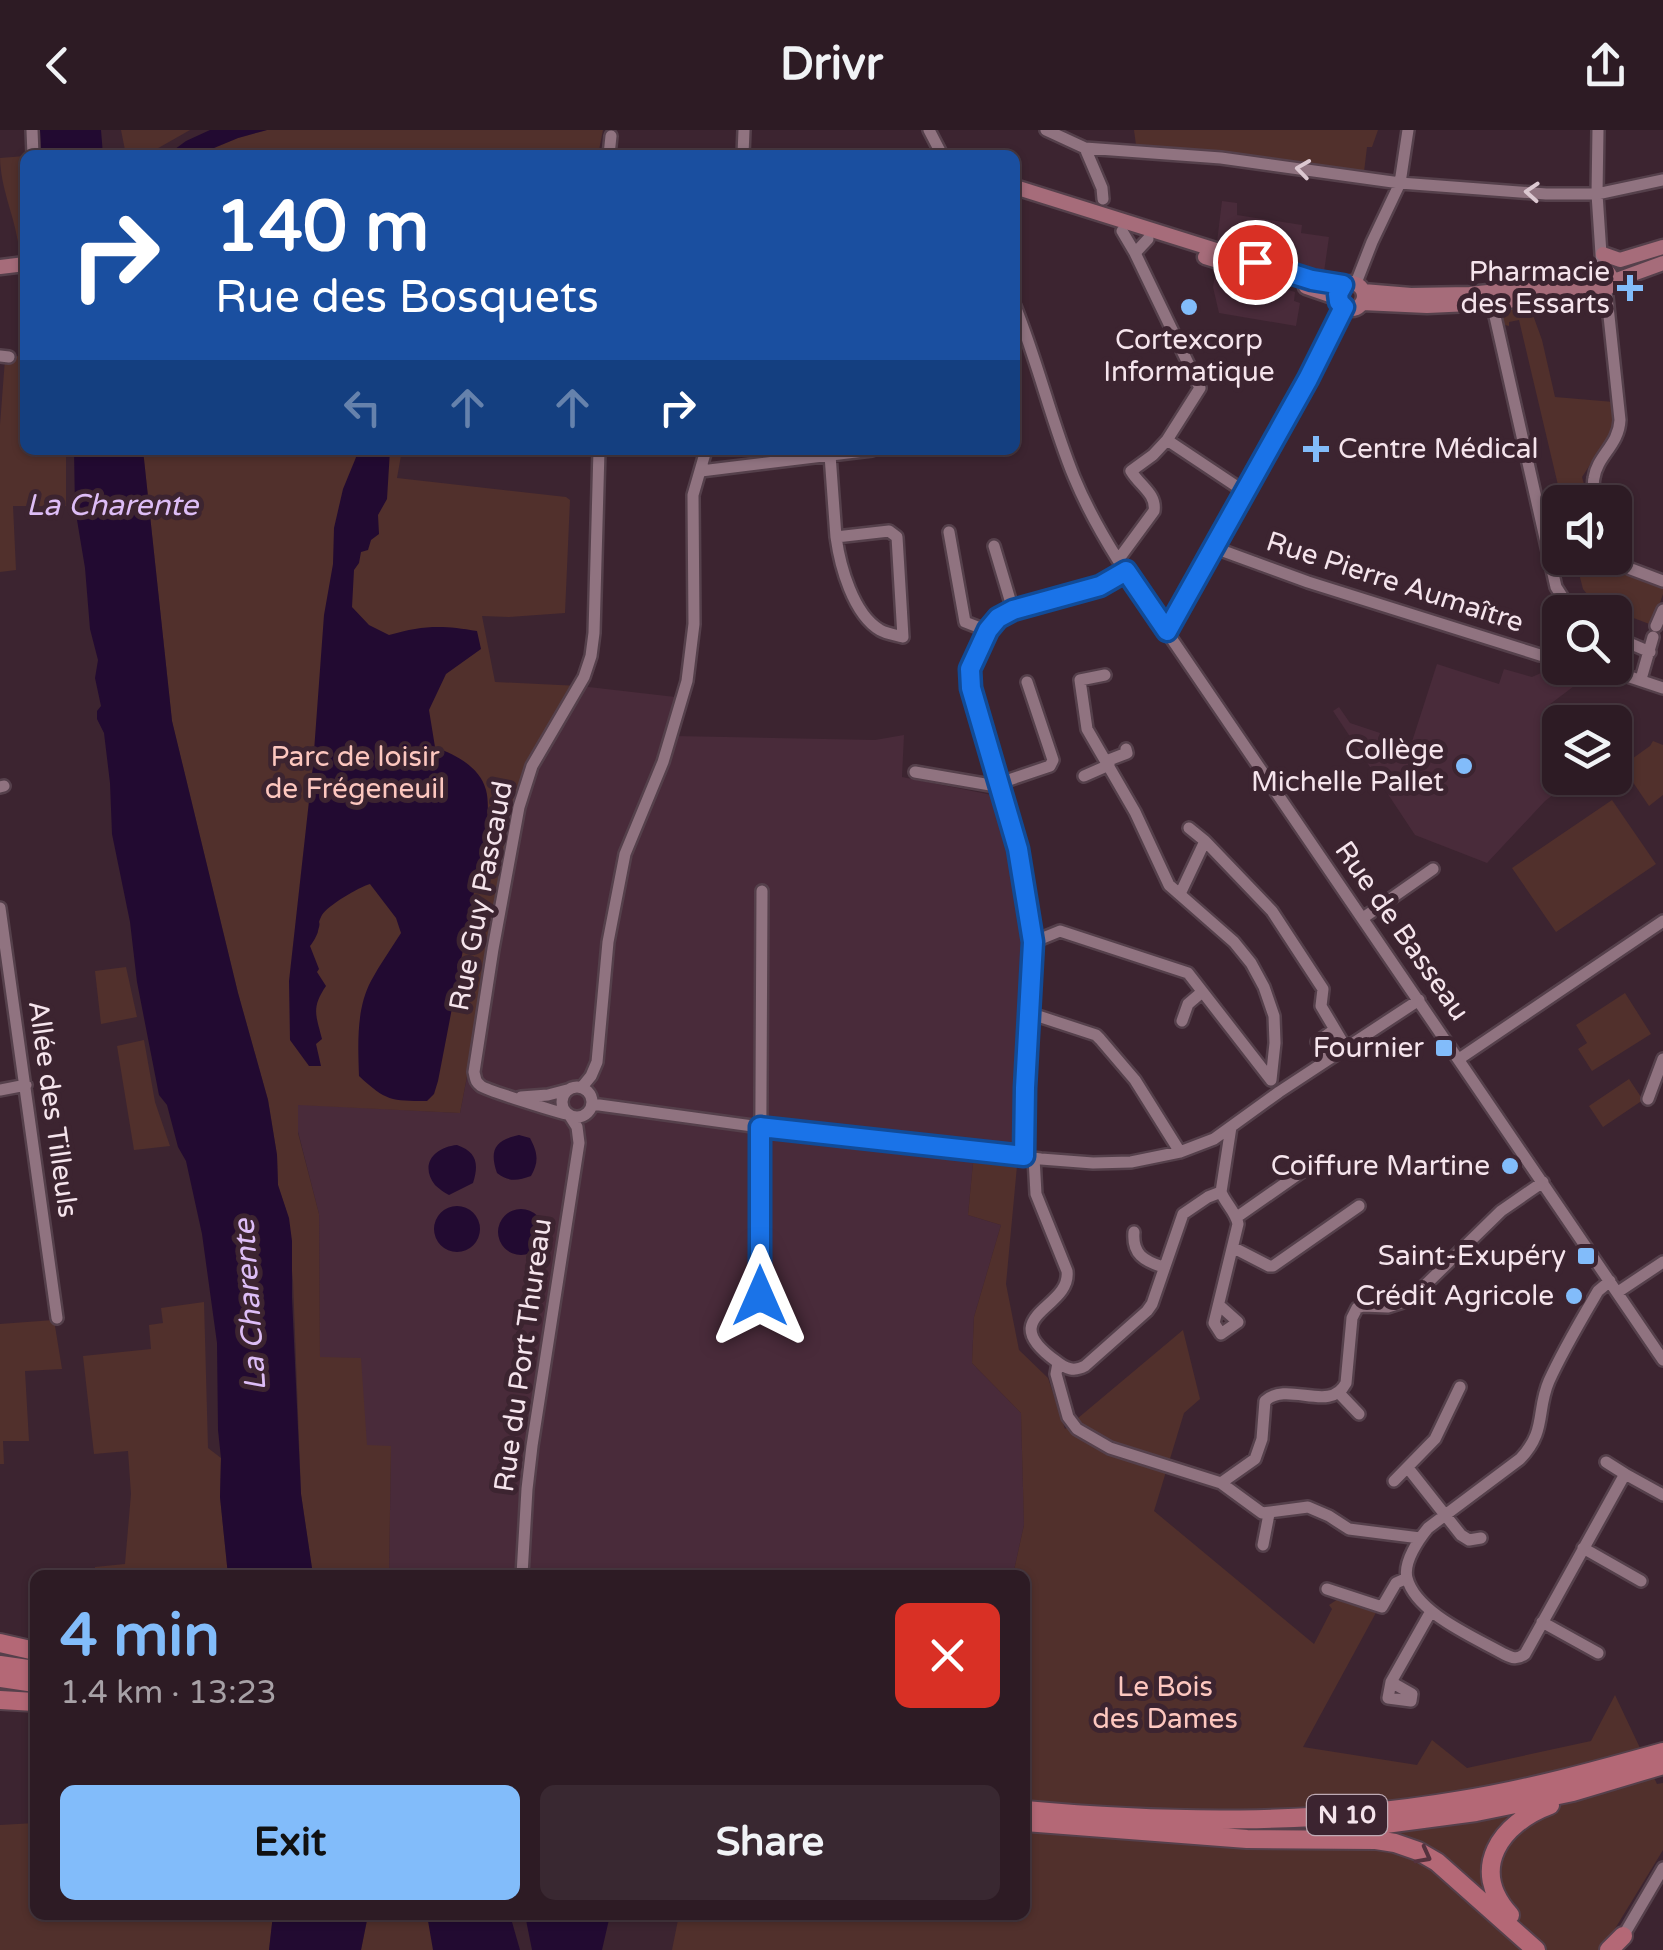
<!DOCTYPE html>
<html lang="en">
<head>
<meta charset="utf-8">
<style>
  body { margin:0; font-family:"Varela Round",sans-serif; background:#392831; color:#f1f3f6; height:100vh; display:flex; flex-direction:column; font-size:38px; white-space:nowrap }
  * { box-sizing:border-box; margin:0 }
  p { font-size:32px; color:#a7a1a6 }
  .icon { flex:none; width:55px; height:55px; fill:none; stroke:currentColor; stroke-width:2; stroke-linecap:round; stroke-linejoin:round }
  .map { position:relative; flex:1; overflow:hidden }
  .sheet { position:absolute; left:30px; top:1440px; width:1000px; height:350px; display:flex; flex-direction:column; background:#2d1b24; border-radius:15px; box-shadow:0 2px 8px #0004,0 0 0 2px #483941 }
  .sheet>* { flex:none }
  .hud { position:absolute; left:20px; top:20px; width:1000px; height:305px; border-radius:15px; box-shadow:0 2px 8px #0004,0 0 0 2px #483941; background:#1a4fa0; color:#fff; overflow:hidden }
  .buttons { position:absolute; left:1542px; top:355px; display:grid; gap:20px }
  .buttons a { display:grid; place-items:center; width:90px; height:90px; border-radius:15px; background:#2d1b24; box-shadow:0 2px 8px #0004,0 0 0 2px #483941; font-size:50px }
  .pin { position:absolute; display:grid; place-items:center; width:85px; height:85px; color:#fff; margin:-42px; border:5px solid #fff; border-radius:50%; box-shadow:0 2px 10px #0007 }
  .me { position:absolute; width:110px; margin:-55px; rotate:0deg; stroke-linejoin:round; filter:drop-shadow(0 0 8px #0008) }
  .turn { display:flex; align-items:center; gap:35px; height:210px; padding:0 30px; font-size:45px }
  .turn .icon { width:130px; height:130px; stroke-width:2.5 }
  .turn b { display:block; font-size:70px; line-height:85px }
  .lanes { display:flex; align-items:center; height:95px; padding:0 30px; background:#0003; justify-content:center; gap:50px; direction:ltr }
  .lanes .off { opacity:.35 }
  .round { display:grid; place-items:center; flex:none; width:105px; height:105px; border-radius:15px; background:#392831 }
  .summary { display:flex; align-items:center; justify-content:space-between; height:170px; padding:0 30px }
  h1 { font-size:60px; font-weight:700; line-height:75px; color:#82bcfa }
  .button { display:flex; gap:20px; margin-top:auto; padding:20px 30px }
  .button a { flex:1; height:115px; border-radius:15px; background:#82bcfa; color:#111; font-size:40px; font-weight:700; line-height:115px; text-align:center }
  .button a+a { background:#392831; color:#f1f3f6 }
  header { display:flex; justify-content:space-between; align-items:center; height:130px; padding:0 30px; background:#2d1b24; font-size:45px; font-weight:700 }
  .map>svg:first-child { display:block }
  .built { fill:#492b3a }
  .green { fill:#51302c }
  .water { fill:#220a31 }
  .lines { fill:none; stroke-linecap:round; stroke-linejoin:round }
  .minor-casing { stroke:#55404b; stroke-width:16 }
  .major-casing { stroke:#55404b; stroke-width:19 }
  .highway-casing { stroke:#55404b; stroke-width:22 }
  .minor { stroke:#907380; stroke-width:11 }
  .major { stroke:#a66c7a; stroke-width:14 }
  .highway { stroke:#b46876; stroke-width:18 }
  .oneway { stroke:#dcc8d1 }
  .oneway2 { stroke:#54323e }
  .route-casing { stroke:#114b97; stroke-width:25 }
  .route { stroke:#1a73e8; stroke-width:18 }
  .poi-dot { fill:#82bcfa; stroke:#3c2430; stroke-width:4 }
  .labels { text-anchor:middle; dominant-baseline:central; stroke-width:10; stroke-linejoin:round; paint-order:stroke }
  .shield { fill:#3c2430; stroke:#beaab4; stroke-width:2.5 }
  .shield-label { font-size:25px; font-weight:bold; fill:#f5e4ec }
  .poi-label { font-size:28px; fill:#f5e4ec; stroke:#3c2430; text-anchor:end }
  .street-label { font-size:28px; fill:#f5e4ec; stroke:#3c2430 }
  .park-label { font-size:28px; fill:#fdc7bf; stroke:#3c2430 }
  .water-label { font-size:30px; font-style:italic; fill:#ddbdf6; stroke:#3c2430 }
</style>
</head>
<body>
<header><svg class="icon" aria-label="back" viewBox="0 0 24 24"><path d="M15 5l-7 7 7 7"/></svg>Drivr<svg class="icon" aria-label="share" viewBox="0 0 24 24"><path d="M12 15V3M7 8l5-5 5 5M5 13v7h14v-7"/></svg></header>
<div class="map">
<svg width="1663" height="1820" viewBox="0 0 1663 1820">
  <rect width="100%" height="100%" fill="#3c2430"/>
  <!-- built -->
  <path class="built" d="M 1222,71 L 1237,73 L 1237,85 L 1302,95 L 1301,103 L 1329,107 L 1324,142 L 1217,112 Z
    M 1216,138 L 1295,162 L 1294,171 L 1300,173 L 1296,196 L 1219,183 L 1213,157 Z
    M 1437,534 L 1499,554 L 1504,539 L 1532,547 L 1541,543 L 1548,545 L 1551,536 L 1586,547 L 1545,578 L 1560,601 L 1560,648 L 1575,648 L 1545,671 L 1487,733 L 1415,705 L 1333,581 L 1339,577 L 1350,593 L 1380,603 L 1377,615 L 1408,624 Z
    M 580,556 L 684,568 L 674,606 L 875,610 L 904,605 L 902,647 L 997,666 L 1023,760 L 1017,1036 L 973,1034 L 968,1085 L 1001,1095 L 974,1187 L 972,1233 L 1021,1283 L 1024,1395 L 1013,1445 L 389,1445 L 391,1316 L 367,1316 L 320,1228 L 319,1084 L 291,974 L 460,983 L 474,910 L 485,820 L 527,631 Z"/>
  <!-- green -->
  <path class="green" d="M 121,0 L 190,0 L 146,25 L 126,25 Z
    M 267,0 L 603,0 L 598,25 L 197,25 L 238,8 Z
    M 1134,0 L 1378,0 L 1372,17 L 1367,17 L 1364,42 L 1136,15 Z
    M 25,26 L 25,112 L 18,112 C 13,82 1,59 0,28 Z
    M 1527,176 L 1530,177 L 1542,210 L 1555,267 L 1614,272 L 1613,294 L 1609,306 L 1582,347 L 1589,372 L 1562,372 L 1519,190 L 1509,192 L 1509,196 L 1505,195 L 1501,189 L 1500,181 L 1505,178 Z
    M 25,177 L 25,320 L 66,320 L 66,376 L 13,376 L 16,440 L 0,442 L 0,295 L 5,229 L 18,226 Z
    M 143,320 L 402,320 L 397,348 L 566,367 L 570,370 L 565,483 L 509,487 L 482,486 L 495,552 L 580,556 L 527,631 L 460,983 L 298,975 L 298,1003 L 319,1084 L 320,1227 L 361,1228 L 367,1315 L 391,1316 L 389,1445 L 313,1445 L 301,1364 L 293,1151 L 286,1080 L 278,1055 L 277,1025 L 268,970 L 238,863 L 172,591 Z
    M 1575,428 L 1604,428 L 1617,440 L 1660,456 L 1663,459 L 1663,464 L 1652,495 L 1594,473 L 1583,459 Z
    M 1653,611 L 1663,615 L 1663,665 L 1649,676 L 1622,636 L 1650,616 Z
    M 1612,670 L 1656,734 L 1556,802 L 1512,738 Z
    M 126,837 L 137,887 L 101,894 L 95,841 Z
    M 1625,863 L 1651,904 L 1592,941 L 1578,919 L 1587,913 L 1576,895 Z
    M 144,910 L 155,972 L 170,1016 L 134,1020 L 117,916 Z
    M 1629,949 L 1643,970 L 1603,997 L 1589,976 Z
    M 973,1033 L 1017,1036 L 1006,1154 L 1019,1220 L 1048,1248 L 1065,1299 L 1183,1200 L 1200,1269 L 1184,1283 L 1154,1381 L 1314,1514 L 1332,1479 L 1329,1475 L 1341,1467 L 1378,1479 L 1303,1617 L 1417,1635 L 1432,1610 L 1467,1638 L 1591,1611 L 1615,1565 L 1657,1654 L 1663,1653 L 1663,1720 L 1602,1820 L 672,1820 L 679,1785 L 1025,1785 L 1025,1445 L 1013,1445 L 1024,1395 L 1021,1283 L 972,1233 L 974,1187 L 1001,1095 L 968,1085 Z
    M 204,1172 L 208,1318 L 221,1328 L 220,1367 L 228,1445 L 95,1445 L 95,1437 L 125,1434 L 131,1364 L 128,1321 L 94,1324 L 83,1226 L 151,1219 L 149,1195 L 163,1193 L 161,1178 Z
    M 54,1190 L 62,1239 L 25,1241 L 29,1311 L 3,1311 L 4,1334 L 0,1334 L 0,1194 Z
    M 35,1693 L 35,1785 L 273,1785 L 269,1820 L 0,1820 L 0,1695 Z
    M 368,1785 L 444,1785 L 447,1820 L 361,1820 Z"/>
  <!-- water -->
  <path class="water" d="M 40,0 L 101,0 L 103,25 L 41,25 Z
    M 210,0 L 267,0 L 238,8 L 197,25 L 167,25 L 186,11 Z
    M 74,320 L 143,320 L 172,591 L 238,863 L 268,970 L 277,1025 L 278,1055 L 289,1088 L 292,1111 L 292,1168 L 301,1364 L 313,1445 L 228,1445 L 220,1367 L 221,1328 L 218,1300 L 217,1213 L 202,1104 L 186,1031 L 178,1017 L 167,975 L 159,965 L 137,852 L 130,792 L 112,704 L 110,653 L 104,603 L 97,589 L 97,581 L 101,576 L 95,548 L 98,530 L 90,499 L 85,438 L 75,378 Z
    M 359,320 L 390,320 L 387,369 L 378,385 L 379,404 L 371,410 L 368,420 L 361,422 L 359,433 L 354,440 L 352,477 L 369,495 L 389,505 C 423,495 443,495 477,501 L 481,519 L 446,544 L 429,580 L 435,617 C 456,625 480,637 486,660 C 493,686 478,740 473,768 C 461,829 450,890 438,951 L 434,964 L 427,971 C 391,971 386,971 359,946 C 358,915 356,879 371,851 C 380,834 391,819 401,803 L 396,788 L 370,754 C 359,757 327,776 322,785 C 316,797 322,788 318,801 C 318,804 312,814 310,816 L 319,839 L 317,842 L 326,856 C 311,878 316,885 322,909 L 316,914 L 321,936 L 309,936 L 290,910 L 289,851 L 313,635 L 324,485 L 333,434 L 334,398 L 343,359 Z
    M 519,1005 L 530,1008 C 538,1023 539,1032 531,1046 C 517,1051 509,1052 497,1043 C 489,1020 495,1010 519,1005 Z
    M 457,1015 C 477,1022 479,1034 473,1053 L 449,1065 C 446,1064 437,1057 435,1055 C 419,1034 435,1017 457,1015 Z
    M434 1099a23 23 0 1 1 46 0a23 23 0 1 1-46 0Z
    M498 1102a23 23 0 1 1 46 0a23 23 0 1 1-46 0Z
    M 273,1785 L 368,1785 L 361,1820 L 269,1820 Z
    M 427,1785 L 510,1785 L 520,1820 L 433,1820 Z
    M 525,1785 L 610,1785 L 602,1820 L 532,1820 Z"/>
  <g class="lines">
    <defs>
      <path id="minor" d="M 32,0 L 33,25
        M 929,0 L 942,25
        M 1046,0 L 1085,18 L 1221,28 L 1400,53 L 1546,64 L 1597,64 L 1663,50
        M 1598,0 L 1597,64 L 1602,139
        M 1085,18 L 1102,58 L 1103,69
        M 609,25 L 611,6
        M 743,25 L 744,0
        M 1122,101 L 1135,123 L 1148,109
        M 1135,123 L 1200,258 L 1167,310 L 1245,362
        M 1356,153 L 1372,112 L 1400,53 L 1408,0
        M 1492,173 L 1556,457 L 1572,482
        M 1015,176 C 1038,232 1051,291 1074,347 C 1086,376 1101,403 1118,430 L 1663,1230
        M 0,226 L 9,227
        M 829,320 L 830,325 L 836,407 C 840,436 853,484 880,500 C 887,504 896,505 903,507 L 897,407 L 889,401 L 836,407
        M 701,341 L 872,320
        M 1596,372 C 1595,365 1592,356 1594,348 C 1597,326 1619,315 1620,290 L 1607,167 L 1603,160
        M 949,402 L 965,492 L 988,501
        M 994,416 L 1013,480
        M 1215,418 L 1308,452 L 1540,525 L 1560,529
        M 1612,428 L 1631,439 L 1663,451
        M 1118,430 L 1154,381 C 1157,364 1139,355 1131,341 L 1153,325 L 1167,310
        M 1656,496 L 1663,480
        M 1167,501 L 1308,249 L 1344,177
        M 1615,507 L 1650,522
        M 1603,538 L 1663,558
        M 1105,545 L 1080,550 L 1087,599 L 1135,682 L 1169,755 L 1234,812 L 1251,833 L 1264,857 L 1274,886 L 1275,913 L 1271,950
        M 1641,549 L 1653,507
        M 915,642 L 1002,657
        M 1084,646 L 1109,635 L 1109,630 L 1127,623 L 1126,619
        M 1000,653 L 1050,636 L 1053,630 L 1027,552
        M 0,657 L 4,656
        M 1189,698 L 1205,711
        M 1180,764 L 1205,711 L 1272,781 L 1323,859 L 1321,876 L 1346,918
        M 0,778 L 57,1188
        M 1363,788 L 1433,739
        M 1033,812 L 1060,801 L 1188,843 L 1271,950
        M 1029,883 L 1096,905 L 1100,909 L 1135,950 L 1180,1022
        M 1182,891 L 1188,874 L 1202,862
        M 1328,929 L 1317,912 L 1334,900
        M 1459,929 L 1663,791
        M562 972a15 15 0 1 1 30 0a15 15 0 1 1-30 0Z
        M 582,957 L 591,946 L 597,932 L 608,812 L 625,724 L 663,632 L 687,551 L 694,494 L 693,365 L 706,320
        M 0,960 L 26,955
        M 521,967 L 548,965 L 567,960
        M 1648,969 L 1663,929
        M 592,974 L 760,997 L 1041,1029 L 1093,1033 L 1131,1032 L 1180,1022 L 1214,1009 L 1279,962 L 1419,870
        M 566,984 C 557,982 486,960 481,956 C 475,951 476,950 474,942 L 493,819 L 519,677 L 532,636 L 584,547 L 591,526 L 594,503 L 599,320
        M 1024,1026 L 1025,958 L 1033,812 L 1018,719 L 971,558 L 970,539 L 988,501 L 1003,483 L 1100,457 L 1126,441
        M 1034,1028 L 1036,1064 L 1067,1141 C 1072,1179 992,1185 1056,1231 C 1066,1239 1074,1242 1085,1236 L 1147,1181 L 1152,1174 L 1183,1084 L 1208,1067 L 1221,1062
        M 1221,1062 L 1231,997
        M 1237,1087 L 1320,1029
        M 1134,1102 C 1132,1124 1144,1131 1163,1137
        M 1234,1118 L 1269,1136 L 1273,1136 L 1359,1076
        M 1610,1151 L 1598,1161 C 1581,1190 1563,1220 1549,1251 C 1536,1281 1547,1301 1520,1329 L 1428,1398 C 1419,1409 1403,1432 1407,1448 C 1416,1483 1474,1507 1504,1524 C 1512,1528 1517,1530 1525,1524 L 1625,1344 L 1663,1365
        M 1618,1162 L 1663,1132
        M 760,1166 L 762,761
        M 1219,1175 L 1238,1192 L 1221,1204 L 1214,1193 L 1238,1094 C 1236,1082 1225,1073 1221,1062
        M 1058,1233 L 1056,1244 L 1068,1287 L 1077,1299 L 1110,1318 L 1221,1353 L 1255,1329 L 1262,1309 L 1265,1271 C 1288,1250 1330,1284 1346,1253 L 1352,1188 L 1357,1178 L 1363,1176 L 1388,1177 L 1410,1170 L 1501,1081 L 1543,1052
        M 1339,1263 L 1359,1284
        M 1606,1332 L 1625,1344
        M 1408,1338 L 1461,1405 L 1469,1410 L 1481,1408
        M 1394,1351 L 1435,1309 L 1460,1257
        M 1221,1353 L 1262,1383 L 1308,1377 L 1329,1386 L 1349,1399 L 1420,1408
        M 1263,1415 L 1269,1384
        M 1583,1418 L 1641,1451
        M 522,1445 L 527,1359 L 532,1316 L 579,1013 L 577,997 L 570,986
        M 1327,1459 L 1382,1477 L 1396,1453 L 1407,1448
        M 1542,1492 L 1598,1523
        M 1391,1552 L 1412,1564 L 1411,1571 L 1388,1568 L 1391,1552 L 1430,1483
        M 1622,1808 L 1663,1738"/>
      <path id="major" d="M 1015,57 L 1286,142 L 1313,150 L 1343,155
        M 1603,124 L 1620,130 L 1663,117
        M 1205,127 L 1270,147
        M 0,137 L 25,134
        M1589 150a11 11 0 1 1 22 0a11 11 0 1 1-22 0Z
        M 1611,152 L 1663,133
        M1338 166a13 13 0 1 1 26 0a13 13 0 1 1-26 0Z
        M 1306,157 L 1338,168
        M 1363,161 L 1411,165 L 1470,164 L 1589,151
        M 1362,173 L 1427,176 L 1492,173 L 1594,159"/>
      <path id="highway" d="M 0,1513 L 35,1521
        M 0,1535 L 35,1540
        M 0,1548 L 35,1553
        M 0,1570 L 35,1572
        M 1025,1680 C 1169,1693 1313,1695 1456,1671 C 1526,1660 1595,1641 1663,1622
        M 1025,1692 L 1247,1709 L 1376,1710 L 1395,1713 L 1418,1721 L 1437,1732 L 1536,1820
        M 1340,1700 L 1476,1682 L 1573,1662 L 1663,1635
        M 1510,1785 C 1468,1739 1501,1693 1550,1675
        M 1609,1820 L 1623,1806"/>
    </defs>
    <!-- minor casing -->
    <use href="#minor" class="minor-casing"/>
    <!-- major casing -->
    <use href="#major" class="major-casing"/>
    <!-- highway casing -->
    <use href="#highway" class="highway-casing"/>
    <!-- minor -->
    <use href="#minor" class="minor"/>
    <!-- major -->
    <use href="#major" class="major"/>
    <!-- highway -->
    <use href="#highway" class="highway"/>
  </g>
  <!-- one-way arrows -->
  <defs><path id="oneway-chevron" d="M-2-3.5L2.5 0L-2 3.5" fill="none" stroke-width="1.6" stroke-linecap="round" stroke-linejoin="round" transform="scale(2.5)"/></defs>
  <g class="oneway">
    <use href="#oneway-chevron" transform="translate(1303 39) rotate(-172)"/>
    <use href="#oneway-chevron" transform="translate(1532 62) rotate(-176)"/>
  </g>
  <use class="oneway2" href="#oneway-chevron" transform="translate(1424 1726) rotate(28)"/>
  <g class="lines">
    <defs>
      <path id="route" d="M 760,1166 L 760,997 L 1024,1026 L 1025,958 L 1033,812 L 1018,719 L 971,558 L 970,539 L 988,500 L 998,488 L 1013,480 L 1100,456 L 1126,441 L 1167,501 L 1308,249 L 1344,177 L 1339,172 L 1338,164 L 1343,155 L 1312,150 L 1255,132"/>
    </defs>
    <!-- route casing -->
    <use href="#route" class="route-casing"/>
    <!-- route -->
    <use href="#route" class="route"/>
  </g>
  <!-- markers -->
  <g class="poi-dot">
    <path d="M1625 143h10v10h10v10h-10v10h-10v-10h-10v-10h10z"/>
    <circle cx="1189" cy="177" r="10"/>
    <path d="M1311 304h10v10h10v10h-10v10h-10v-10h-10v-10h10z"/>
    <circle cx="1464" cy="636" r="10"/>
    <rect x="1434" y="908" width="20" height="20" rx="5"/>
    <circle cx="1510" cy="1036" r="10"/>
    <rect x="1576" y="1116" width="20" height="20" rx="5"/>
    <circle cx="1574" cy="1166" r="10"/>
  </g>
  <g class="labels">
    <!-- shield labels -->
    <rect class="shield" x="1307" y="1665" width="80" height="40" rx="8"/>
    <g class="shield-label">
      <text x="1347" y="1685">N 10</text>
    </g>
    <!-- poi labels -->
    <g class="poi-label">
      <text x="1610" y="142">Pharmacie<tspan x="1610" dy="32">des Essarts</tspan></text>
      <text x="1189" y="210" text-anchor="middle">Cortexcorp<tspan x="1189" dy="32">Informatique</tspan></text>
      <text x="1338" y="319" text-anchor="start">Centre Médical</text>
      <text x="1444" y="620">Collège<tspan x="1444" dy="32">Michelle Pallet</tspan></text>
      <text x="1424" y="918">Fournier</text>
      <text x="1490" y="1036">Coiffure Martine</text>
      <text x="1566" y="1126">Saint-Exupéry</text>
      <text x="1554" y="1166">Crédit Agricole</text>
    </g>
    <!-- street labels -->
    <g class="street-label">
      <text transform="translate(1395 452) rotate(18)">Rue Pierre Aumaître</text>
      <text transform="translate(481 766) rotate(-79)">Rue Guy Pascaud</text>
      <text transform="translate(1402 801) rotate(55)">Rue de Basseau</text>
      <text transform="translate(53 979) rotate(82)">Allée des Tilleuls</text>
      <text transform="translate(523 1225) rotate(-82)">Rue du Port Thureau</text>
    </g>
    <!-- park labels -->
    <g class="park-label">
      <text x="355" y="627">Parc de loisir<tspan x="355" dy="32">de Frégeneuil</tspan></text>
      <text x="1165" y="1557">Le Bois<tspan x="1165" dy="32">des Dames</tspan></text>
    </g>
    <!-- water labels -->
    <g class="water-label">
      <text x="112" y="375">La Charente</text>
      <text transform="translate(250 1175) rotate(-94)">La Charente</text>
    </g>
  </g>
</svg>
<div class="buttons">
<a><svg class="icon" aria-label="sound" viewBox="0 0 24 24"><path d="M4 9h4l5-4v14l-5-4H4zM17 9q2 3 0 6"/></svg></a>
<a><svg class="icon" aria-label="search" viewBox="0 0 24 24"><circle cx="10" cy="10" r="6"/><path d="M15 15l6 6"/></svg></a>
<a><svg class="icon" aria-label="layers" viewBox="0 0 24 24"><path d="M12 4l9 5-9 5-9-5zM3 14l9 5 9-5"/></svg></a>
</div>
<div class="pin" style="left:1255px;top:132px;background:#d93025"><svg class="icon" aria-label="arrive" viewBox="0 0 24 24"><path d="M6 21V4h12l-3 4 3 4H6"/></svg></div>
<svg class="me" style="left:760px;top:1166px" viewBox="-20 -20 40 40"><path d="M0-17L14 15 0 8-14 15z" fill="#1a73e8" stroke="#fff" stroke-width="4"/></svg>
<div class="hud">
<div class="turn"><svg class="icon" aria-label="right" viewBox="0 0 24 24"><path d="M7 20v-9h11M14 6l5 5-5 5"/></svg><div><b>140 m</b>Rue des Bosquets</div></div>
<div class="lanes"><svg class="icon off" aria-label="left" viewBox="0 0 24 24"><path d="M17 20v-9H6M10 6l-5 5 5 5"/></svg><svg class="icon off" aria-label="ahead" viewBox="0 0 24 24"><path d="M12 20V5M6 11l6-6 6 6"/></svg><svg class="icon off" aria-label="ahead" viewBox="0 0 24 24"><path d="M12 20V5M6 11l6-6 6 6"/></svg><svg class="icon" aria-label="right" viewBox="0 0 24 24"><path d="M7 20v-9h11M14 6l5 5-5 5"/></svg></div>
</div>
<section class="sheet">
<div class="summary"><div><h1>4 min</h1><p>1.4 km · 13:23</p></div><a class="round" style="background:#d93025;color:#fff"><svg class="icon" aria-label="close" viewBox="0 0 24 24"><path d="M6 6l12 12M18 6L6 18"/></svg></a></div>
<div class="button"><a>Exit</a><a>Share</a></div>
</section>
</div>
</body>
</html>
